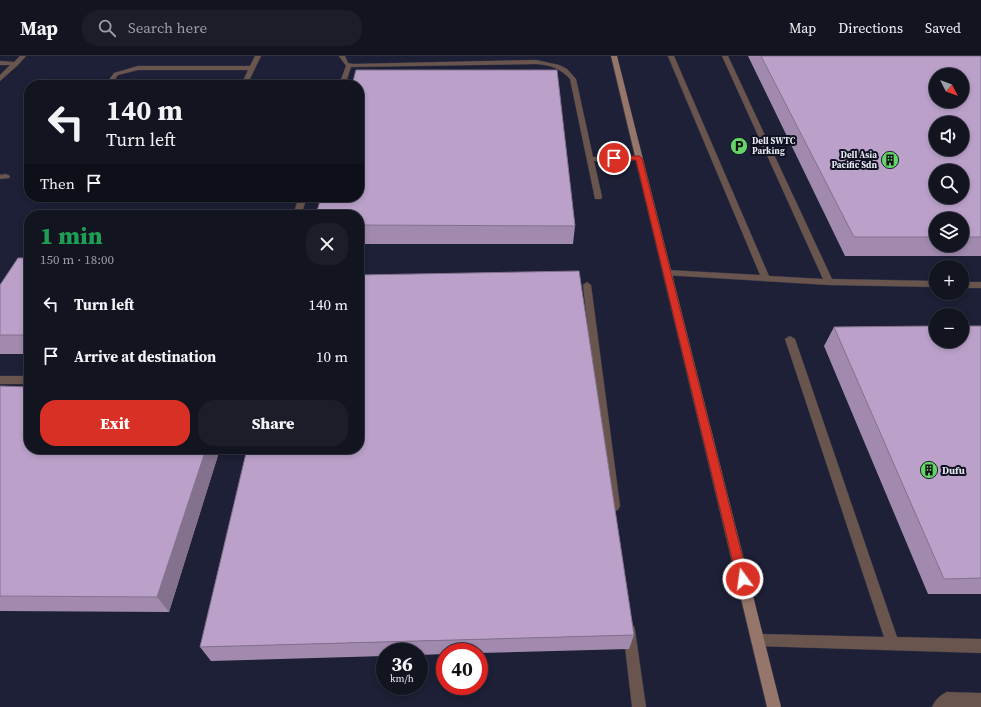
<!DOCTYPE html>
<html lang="en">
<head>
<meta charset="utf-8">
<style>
  body { margin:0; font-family:"Source Serif 4",serif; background:#1b1d29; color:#f1f3f6; height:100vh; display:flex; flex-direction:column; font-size:15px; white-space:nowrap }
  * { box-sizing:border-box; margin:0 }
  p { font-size:13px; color:#9c9ea5 }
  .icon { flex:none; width:22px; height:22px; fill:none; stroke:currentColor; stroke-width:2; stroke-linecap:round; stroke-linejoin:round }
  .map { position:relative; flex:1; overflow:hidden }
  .panel { position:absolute; left:24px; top:154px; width:340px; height:244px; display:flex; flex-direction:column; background:#121420; border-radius:16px; box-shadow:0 2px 6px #0003,0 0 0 1px #31333e }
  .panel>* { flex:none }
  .banner { position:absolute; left:24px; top:24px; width:340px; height:122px; border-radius:16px; box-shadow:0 2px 6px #0003,0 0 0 1px #31333e; background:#121420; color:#f1f3f6; overflow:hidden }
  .needle { width:26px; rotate:132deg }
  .buttons { position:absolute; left:929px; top:12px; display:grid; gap:8px }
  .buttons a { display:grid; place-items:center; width:40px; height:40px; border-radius:50%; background:#121420; box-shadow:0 2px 6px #0003,0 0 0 1px #31333e; font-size:20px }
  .speed { position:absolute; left:376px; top:587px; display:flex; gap:8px; font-size:20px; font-weight:700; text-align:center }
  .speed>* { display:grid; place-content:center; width:52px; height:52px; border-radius:50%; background:#121420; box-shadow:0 2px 6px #0003,0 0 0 1px #31333e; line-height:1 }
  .speed small { font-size:10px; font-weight:400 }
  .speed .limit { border:6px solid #d22; background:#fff; color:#111 }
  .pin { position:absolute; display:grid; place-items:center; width:34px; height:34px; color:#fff; margin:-17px; border:2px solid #fff; border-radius:50%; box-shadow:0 1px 4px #0007 }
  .me { position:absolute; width:44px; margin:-22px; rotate:346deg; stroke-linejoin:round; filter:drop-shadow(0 0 3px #0008) }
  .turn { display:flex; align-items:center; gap:14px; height:84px; padding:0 16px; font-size:18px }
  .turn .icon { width:52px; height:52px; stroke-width:2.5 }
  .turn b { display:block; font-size:28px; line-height:34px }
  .then { display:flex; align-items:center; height:38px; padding:0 16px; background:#0003; gap:8px; font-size:15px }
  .round { display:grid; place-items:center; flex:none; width:42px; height:42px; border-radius:16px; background:#1b1d29 }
  .overview { display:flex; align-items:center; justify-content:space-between; height:68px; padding:0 16px }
  h1 { font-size:24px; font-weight:800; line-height:30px; color:#1e9e55 }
  .cta { display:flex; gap:8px; margin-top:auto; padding:8px 16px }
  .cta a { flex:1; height:46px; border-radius:16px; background:#d93025; color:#fff; font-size:16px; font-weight:800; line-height:46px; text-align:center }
  .cta a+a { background:#1b1d29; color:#f1f3f6 }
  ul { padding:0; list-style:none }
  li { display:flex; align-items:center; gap:12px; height:52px; padding:0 16px }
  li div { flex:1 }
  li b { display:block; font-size:15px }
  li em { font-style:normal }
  header { display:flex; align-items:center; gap:24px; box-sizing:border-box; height:56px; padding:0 20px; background:#121420; border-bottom:1px solid #31333e }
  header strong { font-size:19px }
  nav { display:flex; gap:22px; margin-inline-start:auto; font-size:14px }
  .search { width:280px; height:36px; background:#1b1d29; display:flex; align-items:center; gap:10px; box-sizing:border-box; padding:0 14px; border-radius:16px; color:#9c9ea5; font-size:15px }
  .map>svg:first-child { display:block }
  .built { fill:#1d2036; fill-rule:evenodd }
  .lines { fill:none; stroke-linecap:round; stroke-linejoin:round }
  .lane-casing { stroke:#353746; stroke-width:1 }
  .secondary-casing { stroke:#353746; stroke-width:1 }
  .lane { fill:#69554e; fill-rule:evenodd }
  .secondary { fill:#96766b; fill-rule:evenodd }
  .wall { fill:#a18aae; fill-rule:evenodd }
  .shaded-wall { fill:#83718d }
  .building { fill:#bba1ca; stroke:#83718d; fill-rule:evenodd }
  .route { fill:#d93025; stroke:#8d1f18 }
  .labels { text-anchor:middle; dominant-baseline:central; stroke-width:4; stroke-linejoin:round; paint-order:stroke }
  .far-poi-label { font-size:9px; font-weight:bold; fill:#e6e8f4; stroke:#0f1120; text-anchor:start }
  .poi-label { font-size:10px; font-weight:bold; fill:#e6e8f4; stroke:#0f1120; text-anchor:start }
</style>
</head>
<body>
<header>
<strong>Map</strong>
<div class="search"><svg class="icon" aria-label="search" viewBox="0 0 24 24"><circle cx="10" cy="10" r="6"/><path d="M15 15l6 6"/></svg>Search here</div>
<nav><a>Map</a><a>Directions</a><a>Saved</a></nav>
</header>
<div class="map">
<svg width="981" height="651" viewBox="0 0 981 651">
  <rect width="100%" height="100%" fill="#181a2a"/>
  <!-- built -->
  <path class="built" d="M 0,0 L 981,0 L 981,651 L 0,651 ZM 936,19 L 962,19 L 962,45 L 936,45 ZM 29,29 L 359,29 L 359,141 L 29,141 ZM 936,67 L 962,67 L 962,93 L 936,93 ZM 936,115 L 962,115 L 962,141 L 936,141 ZM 29,159 L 359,159 L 359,393 L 29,393 ZM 936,163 L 962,163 L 962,189 L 936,189 ZM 936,211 L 962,211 L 962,237 L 936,237 ZM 936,259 L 962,259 L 962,285 L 936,285 ZM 385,596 L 419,596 L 419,630 L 385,630 ZM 445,596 L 479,596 L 479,630 L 445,630 Z"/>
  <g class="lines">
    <defs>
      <path id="lane" d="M 20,0 L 26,0 L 18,9 L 0,25 L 0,19 L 10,9 L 0,9 L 0,5 L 14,6 Z
        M 255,0 L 261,0 L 247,29 L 241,29 L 248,14 L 138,14 L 118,19 L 111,29 L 105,29 L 114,17 L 138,10 L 250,10 Z
        M 339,0 L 345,0 L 348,7 L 353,8 L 536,4 L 559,9 L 567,13 L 576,23 L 593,101 L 639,100 L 643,102 L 639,104 L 594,105 L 602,141 L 601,143 L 595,143 L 570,23 C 560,12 550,9 536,8 L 351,11 L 345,29 L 339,29 L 346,10 Z
        M 668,0 L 674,0 L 769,220 L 823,223 L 722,0 L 728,0 L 832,223 L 936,225 L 936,231 L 829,229 L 664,219 L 663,217 L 667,214 L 760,219 Z
        M 6,118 L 10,120 L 9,122 L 0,123 L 0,119 Z
        M 299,141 L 307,141 L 301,159 L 293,159 Z
        M 587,226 L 591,229 L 620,450 L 618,454 L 614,455 L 610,454 L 608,450 L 583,229 Z
        M 962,226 L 981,226 L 981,232 L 962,232 Z
        M 790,280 L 795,283 L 897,581 L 981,583 L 981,597 L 758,590 L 753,589 L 751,584 L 753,579 L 758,578 L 884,581 L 785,283 Z
        M 0,320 L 29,320 L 29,328 L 0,328 Z
        M 629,568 L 634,570 L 635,574 L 646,651 L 632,651 L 623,574 L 624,570 Z
        M 947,636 L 981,637 L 981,651 L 932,651 C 935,644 940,639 947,636 Z"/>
      <path id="secondary" d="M 611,0 L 617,0 L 781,651 L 767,651 Z"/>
    </defs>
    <!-- lane casing -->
    <use href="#lane" class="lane-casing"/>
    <!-- secondary casing -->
    <use href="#secondary" class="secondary-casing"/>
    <!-- lane -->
    <use href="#lane" class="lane"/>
    <!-- secondary -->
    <use href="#secondary" class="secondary"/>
  </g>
  <!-- wall -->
  <path class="wall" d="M 748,0 L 981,0 L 981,200 L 845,200 ZM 936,163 L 962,163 L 962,189 L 936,189 Z
    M 359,159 L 575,170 L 573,188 L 359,188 Z
    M 29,202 L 29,298 L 0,298 L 0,229 Z
    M 981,270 L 981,538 L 928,538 L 824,290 L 834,271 Z
    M 0,330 L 29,393 L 220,393 L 169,556 L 0,555 Z
    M 634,579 L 629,593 L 479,597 L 479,596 L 445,596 L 445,598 L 419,599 L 419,596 L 385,596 L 385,600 L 211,605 L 200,591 Z"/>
  <!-- shaded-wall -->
  <path class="shaded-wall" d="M 206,393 L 220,393 L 169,556 L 157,541 Z"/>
  <!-- building -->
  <path class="building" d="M 761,0 L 981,0 L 981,181 L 962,181 L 962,163 L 936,163 L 936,181 L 854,181 ZM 936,19 L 962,19 L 962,45 L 936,45 ZM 936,67 L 962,67 L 962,93 L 936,93 ZM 936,115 L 962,115 L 962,141 L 936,141 Z
    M 356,14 L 557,14 L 575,170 L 359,169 L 359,159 L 316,159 L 321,141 L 359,141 L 359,29 L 352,29 Z
    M 18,202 L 29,202 L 29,279 L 0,279 L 0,229 Z
    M 579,215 L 634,579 L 200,591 L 247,393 L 359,393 L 359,219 Z
    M 936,270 L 936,285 L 962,285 L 962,270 L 981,270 L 981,522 L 944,523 L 834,271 Z
    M 0,330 L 29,331 L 29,393 L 206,393 L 157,541 L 0,540 Z"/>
  <!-- route -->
  <path class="route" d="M 614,100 L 639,100 L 642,102 L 748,523 L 747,527 L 743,528 L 739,527 L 737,523 L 636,104 L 612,104 L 611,102 Z"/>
  <!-- icons -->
  <defs>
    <symbol id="parking-disc" viewBox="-11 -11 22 22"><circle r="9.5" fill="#64d468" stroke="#0f1120"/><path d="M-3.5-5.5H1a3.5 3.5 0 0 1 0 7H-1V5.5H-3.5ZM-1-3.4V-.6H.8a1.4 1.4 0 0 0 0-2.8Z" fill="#111"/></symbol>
    <symbol id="building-disc" viewBox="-11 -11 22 22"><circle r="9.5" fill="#64d468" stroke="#0f1120"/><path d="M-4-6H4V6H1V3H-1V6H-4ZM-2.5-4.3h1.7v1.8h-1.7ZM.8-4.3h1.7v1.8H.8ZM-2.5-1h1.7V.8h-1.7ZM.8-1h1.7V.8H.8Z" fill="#111"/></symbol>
  </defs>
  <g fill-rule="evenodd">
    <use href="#parking-disc" x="729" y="80" width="20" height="20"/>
    <use href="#building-disc" x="880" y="94" width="20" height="20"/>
    <use href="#building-disc" x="919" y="404" width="20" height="20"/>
  </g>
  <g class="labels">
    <!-- far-poi labels -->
    <g class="far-poi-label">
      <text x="752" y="85">Dell SWTC<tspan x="752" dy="10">Parking</tspan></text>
      <text x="877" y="99" text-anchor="end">Dell Asia<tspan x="877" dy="10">Pacific Sdn</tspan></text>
    </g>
    <!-- poi labels -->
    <g class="poi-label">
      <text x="942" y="414">Dufu</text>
    </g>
  </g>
</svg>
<div class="buttons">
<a><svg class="needle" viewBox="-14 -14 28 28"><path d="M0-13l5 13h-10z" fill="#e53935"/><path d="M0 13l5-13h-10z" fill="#9c9ea5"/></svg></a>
<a><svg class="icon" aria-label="sound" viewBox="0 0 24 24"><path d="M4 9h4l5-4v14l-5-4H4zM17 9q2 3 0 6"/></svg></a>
<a><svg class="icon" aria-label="search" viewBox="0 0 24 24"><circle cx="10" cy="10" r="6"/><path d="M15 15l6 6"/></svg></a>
<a><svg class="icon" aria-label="layers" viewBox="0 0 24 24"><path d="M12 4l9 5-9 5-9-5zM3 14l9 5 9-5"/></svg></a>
<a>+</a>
<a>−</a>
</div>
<div class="speed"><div>36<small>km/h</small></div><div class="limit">40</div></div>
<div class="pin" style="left:614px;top:102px;background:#d93025"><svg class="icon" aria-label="arrive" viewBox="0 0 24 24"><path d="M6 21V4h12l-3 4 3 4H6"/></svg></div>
<svg class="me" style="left:743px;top:523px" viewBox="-20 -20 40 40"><circle r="17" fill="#d93025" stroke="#fff" stroke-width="3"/><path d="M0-11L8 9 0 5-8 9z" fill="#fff"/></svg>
<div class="banner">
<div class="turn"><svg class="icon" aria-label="left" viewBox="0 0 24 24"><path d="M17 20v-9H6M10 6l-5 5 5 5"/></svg><div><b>140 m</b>Turn left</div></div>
<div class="then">Then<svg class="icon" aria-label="arrive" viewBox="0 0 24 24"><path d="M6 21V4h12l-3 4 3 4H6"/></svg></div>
</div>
<section class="panel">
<div class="overview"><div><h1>1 min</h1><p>150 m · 18:00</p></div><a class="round"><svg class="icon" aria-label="close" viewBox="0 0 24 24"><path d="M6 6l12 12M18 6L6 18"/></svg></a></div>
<ul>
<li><svg class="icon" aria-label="left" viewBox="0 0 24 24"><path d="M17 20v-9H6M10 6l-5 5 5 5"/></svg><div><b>Turn left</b></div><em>140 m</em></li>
<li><svg class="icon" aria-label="arrive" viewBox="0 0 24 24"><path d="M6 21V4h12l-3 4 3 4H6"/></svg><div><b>Arrive at destination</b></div><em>10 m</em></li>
</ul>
<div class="cta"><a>Exit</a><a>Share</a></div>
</section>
</div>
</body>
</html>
